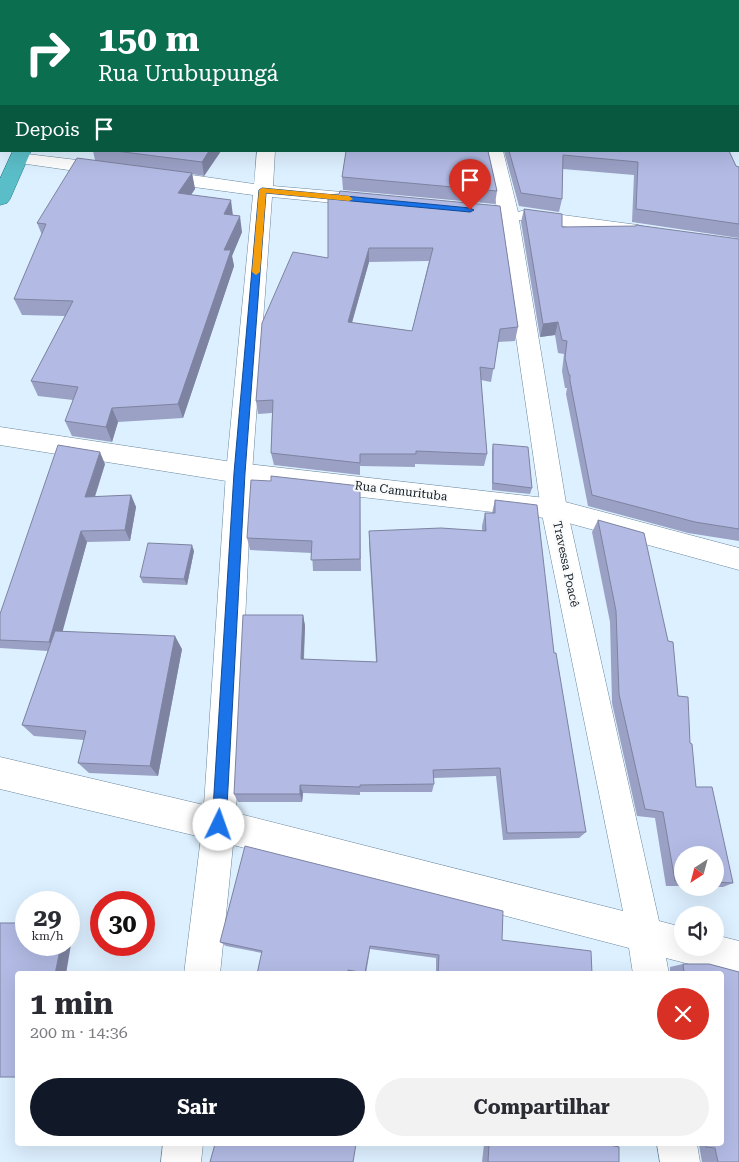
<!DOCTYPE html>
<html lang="pt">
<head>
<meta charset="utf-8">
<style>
  body { margin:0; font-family:"Roboto Serif",serif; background:#f2f2f3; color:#2b2b33; height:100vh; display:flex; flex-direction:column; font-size:19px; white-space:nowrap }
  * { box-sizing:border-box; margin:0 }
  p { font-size:16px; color:#7c7c81 }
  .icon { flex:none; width:28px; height:28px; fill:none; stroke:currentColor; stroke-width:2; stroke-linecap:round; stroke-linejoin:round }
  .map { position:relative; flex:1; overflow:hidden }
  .panel { position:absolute; left:15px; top:971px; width:709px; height:175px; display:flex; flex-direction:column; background:#fff; border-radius:5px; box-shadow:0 5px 20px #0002 }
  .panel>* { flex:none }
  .top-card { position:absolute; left:0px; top:0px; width:740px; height:152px; box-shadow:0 5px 20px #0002; background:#0b6e4f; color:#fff; overflow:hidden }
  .needle { width:32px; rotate:216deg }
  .fabs { position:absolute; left:674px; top:846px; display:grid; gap:10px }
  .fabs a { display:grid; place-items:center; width:50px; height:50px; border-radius:50%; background:#fff; box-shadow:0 5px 20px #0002; font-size:25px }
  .speed { position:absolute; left:15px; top:891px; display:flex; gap:10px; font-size:25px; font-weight:700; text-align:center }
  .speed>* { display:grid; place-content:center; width:65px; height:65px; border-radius:50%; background:#fff; box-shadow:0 5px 20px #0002; line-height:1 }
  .speed small { font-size:12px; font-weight:400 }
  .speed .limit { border:8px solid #d22; background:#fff; color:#111 }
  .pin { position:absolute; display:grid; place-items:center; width:42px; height:42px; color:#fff; margin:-51px -21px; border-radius:50% 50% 50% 0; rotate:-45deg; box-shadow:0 0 5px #0007 }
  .pin .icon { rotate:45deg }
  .me { position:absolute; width:55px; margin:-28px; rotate:3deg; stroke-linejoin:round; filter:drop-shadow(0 0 4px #0008) }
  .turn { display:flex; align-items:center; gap:18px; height:105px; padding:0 15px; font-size:22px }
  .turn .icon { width:65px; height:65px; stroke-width:2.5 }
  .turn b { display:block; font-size:35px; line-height:42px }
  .then { display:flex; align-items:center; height:48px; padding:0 15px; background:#0003; gap:10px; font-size:19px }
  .round { display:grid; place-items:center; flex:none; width:52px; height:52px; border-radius:26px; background:#f2f2f3 }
  .head { display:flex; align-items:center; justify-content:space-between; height:85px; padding:0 15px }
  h1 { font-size:30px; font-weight:700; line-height:38px }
  .primary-button { display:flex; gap:10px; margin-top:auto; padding:10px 15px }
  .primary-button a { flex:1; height:58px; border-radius:30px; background:#111827; color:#fff; font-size:20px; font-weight:700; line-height:58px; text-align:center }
  .primary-button a+a { background:#f2f2f3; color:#2b2b33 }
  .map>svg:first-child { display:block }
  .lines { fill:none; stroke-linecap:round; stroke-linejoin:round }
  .minor-casing { stroke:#6a879d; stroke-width:1 }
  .tertiary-casing { stroke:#6a879d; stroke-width:1 }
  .trunk-casing { stroke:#267a86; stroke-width:1 }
  .minor { fill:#fff; fill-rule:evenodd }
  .tertiary { fill:#fff; fill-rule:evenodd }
  .trunk { fill:#5abec8; fill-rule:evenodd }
  .wall { fill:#9aa1c5; fill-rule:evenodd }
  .shaded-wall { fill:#7d83a0 }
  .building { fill:#b3bbe5; stroke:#7d83a0; fill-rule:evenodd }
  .route { fill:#1a73e8; stroke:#114b97 }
  .slow { fill:#f59e0b }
  .labels { text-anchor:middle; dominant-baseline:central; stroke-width:4; stroke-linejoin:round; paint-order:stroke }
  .street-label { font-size:12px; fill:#111c25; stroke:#fafafa }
</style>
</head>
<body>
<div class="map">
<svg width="739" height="1162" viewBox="0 0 739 1162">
  <rect width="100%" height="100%" fill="#ddf0ff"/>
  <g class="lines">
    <defs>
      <path id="minor" d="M 257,151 L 275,151 L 273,186 L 365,194 L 372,196 L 375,200 L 372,204 L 365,206 L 272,197 L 252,473 L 236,813 L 623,911 L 541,509 L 498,213 L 485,151 L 503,151 L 518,212 L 525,210 L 638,225 L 645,227 L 648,231 L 645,235 L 638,237 L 519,220 L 567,509 L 659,921 L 682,927 L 682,948 L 715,948 L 715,935 L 739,941 L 739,977 L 666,958 L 669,974 L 633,974 L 629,948 L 233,845 L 220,974 L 184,974 L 201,837 L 0,789 L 0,757 L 204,805 L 226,473 L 253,195 L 157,182 L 150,180 L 148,176 L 150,172 L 157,170 L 254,184 Z
        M 19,153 L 110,164 L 117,166 L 119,170 L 117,174 L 110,176 L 13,162 L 10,158 L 13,154 Z
        M 163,1144 L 203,1144 L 201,1162 L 161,1162 Z
        M 657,1144 L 697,1144 L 700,1162 L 660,1162 Z"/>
      <path id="tertiary" d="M 0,427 L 239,463 L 554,499 L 739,548 L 739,570 L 554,519 L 239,483 L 0,445 Z"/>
      <path id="trunk" d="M 81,0 L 95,0 L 95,1 L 81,1 Z
        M 13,151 L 31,151 L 10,199 L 7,203 L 0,205 L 0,179 Z"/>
    </defs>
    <!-- minor casing -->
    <use href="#minor" class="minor-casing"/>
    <!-- tertiary casing -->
    <use href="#tertiary" class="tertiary-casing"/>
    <!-- trunk casing -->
    <use href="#trunk" class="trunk-casing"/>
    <!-- minor -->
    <use href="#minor" class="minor"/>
    <!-- tertiary -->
    <use href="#tertiary" class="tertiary"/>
    <!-- trunk -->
    <use href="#trunk" class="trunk"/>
  </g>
  <!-- wall -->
  <path class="wall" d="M 0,9 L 1,9 L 1,53 L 0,53 Z
    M 93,151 L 221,151 L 204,176 L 192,174 L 195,189 L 191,195 L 233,216 L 242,232 L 232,256 L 234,266 L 183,418 L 118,422 L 112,442 L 72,436 L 65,421 L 73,400 L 38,396 L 31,381 L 65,316 L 22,315 L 14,299 L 42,235 L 37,223 L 95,160 Z
    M 340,151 L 488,151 L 497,191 L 495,204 L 343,190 L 342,177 L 346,152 Z
    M 504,151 L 729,151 L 736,166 L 739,167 L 739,238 L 632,222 L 634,175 L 563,169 L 562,199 L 559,212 L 519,206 Z
    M 500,206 L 518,327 L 515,341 L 498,342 L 491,382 L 481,380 L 487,454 L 484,466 L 415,464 L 415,467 L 360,466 L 360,475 L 274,465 L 271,453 L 272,413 L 258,414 L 256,401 L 328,258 ZM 429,261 L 412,331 L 352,323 L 369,262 Z
    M 524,209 L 562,227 L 739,239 L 739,541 L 688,533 L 588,506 L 566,394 L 567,388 L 565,388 L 562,371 L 564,354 L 558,353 L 555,335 L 540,337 L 521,222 Z
    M 493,444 L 532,488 L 530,494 L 492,490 L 492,451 Z
    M 105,464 L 95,497 L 131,495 L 136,507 L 130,541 L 87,542 L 62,631 L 182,649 L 158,776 L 89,773 L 78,763 L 84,740 L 34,736 L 22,725 L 48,651 L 0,648 L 0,614 Z
    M 360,486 L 361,571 L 313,571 L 312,553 L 250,550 L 247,538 Z
    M 495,500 L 554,653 L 586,832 L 579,838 L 503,840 L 496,776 L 434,778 L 434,784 L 432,792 L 360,792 L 360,795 L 303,793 L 302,802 L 238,802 L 234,794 L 303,615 L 305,626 L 304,660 L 376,662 L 369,544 L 369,531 L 482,531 L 482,526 L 485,513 L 492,513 Z
    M 598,520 L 678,696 L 690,743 L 696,787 L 733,883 L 723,887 L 715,887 L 715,855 L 682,855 L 682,886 L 666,886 L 655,818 L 637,816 L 612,703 L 610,622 L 592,532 Z
    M 194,551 L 187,585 L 143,583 L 140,577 Z
    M 502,940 L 592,974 L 436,974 L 436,958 L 370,949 L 366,974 L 357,974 L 349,972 L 349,974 L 257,974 L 262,953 L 226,946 L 220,942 Z
    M 683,964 L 709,964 L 739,972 L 739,1162 L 702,1162 L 699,1145 L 695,1144 L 721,1144 L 721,974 L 670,974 L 670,967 Z
    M 484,1144 L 612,1144 L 619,1147 L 619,1162 L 482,1162 Z"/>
  <!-- shaded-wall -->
  <path class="shaded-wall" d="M 251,0 L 259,0 L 259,1 L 250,1 Z
    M 209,151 L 221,151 L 204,176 L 202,162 Z
    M 192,173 L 195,189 L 181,209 L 178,193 Z
    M 231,200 L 233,216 L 224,214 Z
    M 240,216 L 242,232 L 232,256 L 234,266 L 183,418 L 178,404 L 224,250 Z
    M 369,248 L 369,262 L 348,336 L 348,322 Z
    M 558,322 L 555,335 L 540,337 L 543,324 Z
    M 112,408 L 118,422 L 112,442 L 106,427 Z
    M 100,452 L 105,464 L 91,508 L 85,497 Z
    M 131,495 L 136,507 L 130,541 L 125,530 Z
    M 81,531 L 87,542 L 57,652 L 49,642 Z
    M 192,545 L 194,551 L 187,585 L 184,579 Z
    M 303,615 L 305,626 L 303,670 L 301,659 Z
    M 175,636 L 182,649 L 158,776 L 150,766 Z
    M 300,785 L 303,793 L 302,802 L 300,794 Z
    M 69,925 L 74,927 L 66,974 L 55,974 L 61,945 L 69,945 Z"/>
  <!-- building -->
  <path class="building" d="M 140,0 L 251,0 L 250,1 L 139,1 Z
    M 273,0 L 739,0 L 739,136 L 739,1 L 273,1 Z
    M 0,9 L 1,9 L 1,40 L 0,40 Z
    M 116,151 L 209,151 L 202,162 Z
    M 346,151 L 488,151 L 497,191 L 342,177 Z
    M 509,151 L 729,151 L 736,166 L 739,167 L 739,224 L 636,209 L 638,162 L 563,155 L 562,199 L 521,193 Z
    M 77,158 L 192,173 L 178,193 L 231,200 L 224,214 L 240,216 L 224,250 L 231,250 L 178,404 L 112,408 L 106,427 L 65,421 L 78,387 L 31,381 L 73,301 L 14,299 L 46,224 L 37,223 Z
    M 340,191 L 500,206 L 518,327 L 500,329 L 494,369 L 480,367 L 487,454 L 416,451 L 416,454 L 360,454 L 360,463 L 271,453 L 273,400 L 256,401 L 262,323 L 293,252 L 328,258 L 328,195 L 339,194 ZM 369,248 L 433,248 L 412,331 L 348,322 Z
    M 524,209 L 562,214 L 562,227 L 636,226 L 636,225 L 739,239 L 739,529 L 695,522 L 592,495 L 570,381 L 570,375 L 569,375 L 565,358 L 567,341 L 562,340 L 558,322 L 543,324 Z
    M 493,444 L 528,447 L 532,488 L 493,483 Z
    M 58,445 L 100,452 L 85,497 L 131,495 L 125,530 L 81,531 L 49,642 L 0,640 L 0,614 Z
    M 271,476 L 360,486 L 360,559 L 311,560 L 312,541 L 247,538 L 251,480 L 271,481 Z
    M 495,500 L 537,505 L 554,653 L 556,653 L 586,832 L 507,833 L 500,768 L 433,770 L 434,784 L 360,785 L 360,787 L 300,785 L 300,794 L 234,794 L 243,615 L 303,615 L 301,659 L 377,662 L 369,531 L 441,528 L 486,531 L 485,513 L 495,513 Z
    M 598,520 L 644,533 L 668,641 L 673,642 L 678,696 L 688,697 L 690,743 L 692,744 L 696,787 L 712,787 L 733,883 L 715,882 L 715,855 L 682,855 L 682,881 L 675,881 L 663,812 L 645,809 L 619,694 L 616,611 Z
    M 148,543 L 192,545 L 184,579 L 140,577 Z
    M 55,631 L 175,636 L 150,766 L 78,763 L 86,731 L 22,725 Z
    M 245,846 L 503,911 L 502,940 L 591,951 L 592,974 L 438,974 L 439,955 L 370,946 L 365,973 L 348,970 L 347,974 L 257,974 L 262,951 L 220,942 Z
    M 0,923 L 26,923 L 26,945 L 61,945 L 55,974 L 18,974 L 18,1077 L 0,1077 Z
    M 683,964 L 709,964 L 739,972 L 739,1162 L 718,1162 L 715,1148 L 706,1147 L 705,1144 L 721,1144 L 721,974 L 676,974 L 676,973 L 684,972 Z
    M 215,1144 L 356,1144 L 353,1162 L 210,1162 Z
    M 489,1144 L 605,1144 L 619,1147 L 619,1162 L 488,1162 Z"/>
  <!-- route -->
  <path class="route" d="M 262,188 L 470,208 L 474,210 L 470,212 L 266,193 L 245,473 L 226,825 L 224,830 L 219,832 L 214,830 L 212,825 L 234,473 L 259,190 Z"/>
  <!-- slow -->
  <path class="slow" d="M 262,188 L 349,196 L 353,199 L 349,201 L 266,193 L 260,272 L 256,275 L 252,272 L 259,190 Z"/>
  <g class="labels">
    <!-- street labels -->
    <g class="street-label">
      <text transform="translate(401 491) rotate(7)">Rua Camurituba</text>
      <text transform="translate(566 564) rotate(78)">Travessa Poacê</text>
    </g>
  </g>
</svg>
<div class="fabs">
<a><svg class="needle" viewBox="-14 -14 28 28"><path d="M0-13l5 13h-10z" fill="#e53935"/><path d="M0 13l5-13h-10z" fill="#7c7c81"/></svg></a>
<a><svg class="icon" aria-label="sound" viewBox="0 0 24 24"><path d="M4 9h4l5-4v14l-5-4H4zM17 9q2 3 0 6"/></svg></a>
</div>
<div class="speed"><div>29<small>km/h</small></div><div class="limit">30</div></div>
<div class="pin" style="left:470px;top:210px;background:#d93025"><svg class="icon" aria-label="arrive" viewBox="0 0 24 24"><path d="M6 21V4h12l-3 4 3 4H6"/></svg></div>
<svg class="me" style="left:219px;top:825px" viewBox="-20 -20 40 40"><circle r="19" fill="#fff"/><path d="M0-13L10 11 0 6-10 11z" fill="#1a73e8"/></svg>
<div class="top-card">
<div class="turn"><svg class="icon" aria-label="right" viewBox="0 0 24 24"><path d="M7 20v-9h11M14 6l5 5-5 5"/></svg><div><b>150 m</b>Rua Urubupungá</div></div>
<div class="then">Depois<svg class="icon" aria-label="arrive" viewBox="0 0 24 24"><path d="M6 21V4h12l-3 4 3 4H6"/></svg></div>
</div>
<section class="panel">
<div class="head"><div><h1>1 min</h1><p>200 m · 14:36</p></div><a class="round" style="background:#d93025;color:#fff"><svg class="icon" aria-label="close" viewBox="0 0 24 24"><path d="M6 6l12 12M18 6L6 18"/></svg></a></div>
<div class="primary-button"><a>Sair</a><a>Compartilhar</a></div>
</section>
</div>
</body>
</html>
